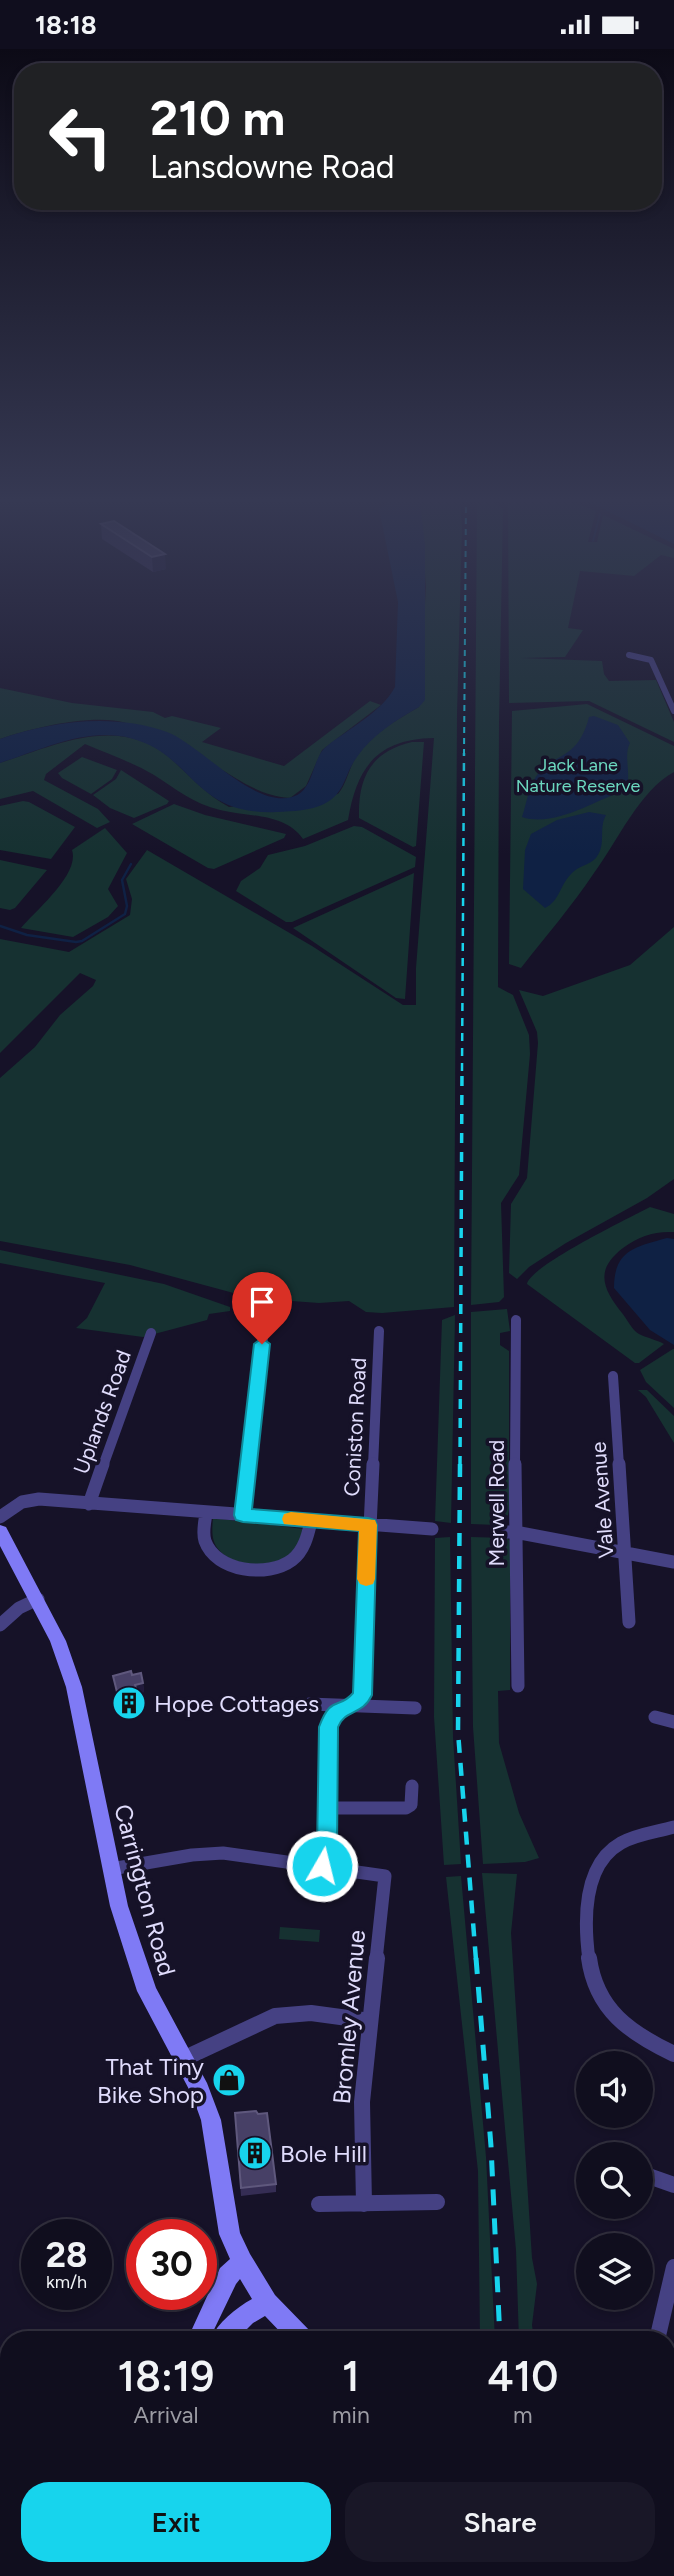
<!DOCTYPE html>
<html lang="en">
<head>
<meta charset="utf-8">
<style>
  body { margin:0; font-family:Figtree,sans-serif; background:#191727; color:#f1f3f6; height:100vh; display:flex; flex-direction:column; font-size:26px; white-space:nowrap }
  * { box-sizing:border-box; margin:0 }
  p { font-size:23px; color:#9c9ca4 }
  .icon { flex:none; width:38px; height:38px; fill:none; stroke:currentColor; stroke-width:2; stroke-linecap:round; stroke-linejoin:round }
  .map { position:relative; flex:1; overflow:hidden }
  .details { position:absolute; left:0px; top:2282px; width:676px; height:245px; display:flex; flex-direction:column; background:#100e1e; border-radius:28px 28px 0 0; box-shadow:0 4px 10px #0003,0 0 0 2px #302e3c }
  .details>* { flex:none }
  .hud { position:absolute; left:14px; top:14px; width:648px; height:147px; border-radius:28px; box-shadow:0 4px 10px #0003,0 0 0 2px #302e3c; background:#202124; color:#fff; overflow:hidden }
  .controls { position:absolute; left:576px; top:2002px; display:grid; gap:14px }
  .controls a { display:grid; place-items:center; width:77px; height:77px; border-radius:50%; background:#100e1e; box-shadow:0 4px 10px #0003,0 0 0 2px #302e3c; font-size:35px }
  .speed { position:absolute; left:21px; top:2170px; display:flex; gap:14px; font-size:35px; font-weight:700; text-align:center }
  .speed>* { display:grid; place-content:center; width:91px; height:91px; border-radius:50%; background:#100e1e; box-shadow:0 4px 10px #0003,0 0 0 2px #302e3c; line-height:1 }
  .speed small { font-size:18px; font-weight:400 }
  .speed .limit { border:10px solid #d22; background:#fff; color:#111 }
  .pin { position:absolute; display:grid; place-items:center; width:60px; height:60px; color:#fff; margin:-72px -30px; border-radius:50% 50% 50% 0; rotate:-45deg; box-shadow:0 0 7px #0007 }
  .pin .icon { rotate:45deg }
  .me { position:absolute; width:77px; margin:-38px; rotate:8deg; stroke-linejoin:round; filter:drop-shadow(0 0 5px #0008) }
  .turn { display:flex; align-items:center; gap:24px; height:147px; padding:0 21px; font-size:32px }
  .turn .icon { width:91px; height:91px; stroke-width:2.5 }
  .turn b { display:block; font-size:49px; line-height:60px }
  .eta { display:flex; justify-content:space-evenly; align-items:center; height:119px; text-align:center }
  .eta b { font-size:42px; font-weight:600; line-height:49px }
  .primary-button { display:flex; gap:14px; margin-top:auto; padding:14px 21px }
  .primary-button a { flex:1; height:80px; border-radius:28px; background:#17d4ed; color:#111; font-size:28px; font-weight:600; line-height:80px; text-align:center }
  .primary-button a+a { background:#191727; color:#f1f3f6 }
  .status { display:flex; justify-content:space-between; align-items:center; height:49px; padding:0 35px; background:#100e1e; direction:ltr }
  .status svg { height:19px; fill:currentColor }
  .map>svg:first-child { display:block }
  .green { fill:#163131 }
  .water { fill:#0f2144 }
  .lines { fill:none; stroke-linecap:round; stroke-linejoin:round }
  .stream-far1 { stroke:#0f2144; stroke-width:2 }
  .stream { stroke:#0f2144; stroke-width:2.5 }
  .street-far3 { stroke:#454183; stroke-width:6 }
  .street-far2 { stroke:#454183; stroke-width:10 }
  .street-far1 { stroke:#454183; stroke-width:13 }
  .street { stroke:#454183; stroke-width:16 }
  .secondary { fill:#7f7af5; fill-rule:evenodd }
  .rail-far4 { stroke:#17d4ed; stroke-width:2; stroke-dasharray:6 5; stroke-linecap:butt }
  .rail-far3 { stroke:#17d4ed; stroke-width:2.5; stroke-dasharray:8 7; stroke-linecap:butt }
  .rail-far2 { stroke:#17d4ed; stroke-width:3.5; stroke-dasharray:10 9; stroke-linecap:butt }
  .rail-far1 { stroke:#17d4ed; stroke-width:4.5; stroke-dasharray:13 10; stroke-linecap:butt }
  .rail { stroke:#17d4ed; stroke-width:5; stroke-dasharray:16 13; stroke-linecap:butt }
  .wall { fill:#352d54 }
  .shaded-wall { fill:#211a3b }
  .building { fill:#474066; stroke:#5f587d; stroke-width:2 }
  .route { fill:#17d4ed; stroke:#0f8a9a; stroke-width:2 }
  .slow { fill:#f59e0b }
  .labels { text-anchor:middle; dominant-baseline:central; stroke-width:7; stroke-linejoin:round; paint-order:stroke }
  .far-park-label { font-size:18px; fill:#6cd8bf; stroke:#161228 }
  .street-label { font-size:21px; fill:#e0dcfc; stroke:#161228 }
  .near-poi-label { font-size:24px; fill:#e0dcfc; stroke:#161228; text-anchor:start }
  .near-street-label { font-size:24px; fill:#e0dcfc; stroke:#161228 }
</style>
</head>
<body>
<div class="status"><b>18:18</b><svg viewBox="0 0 49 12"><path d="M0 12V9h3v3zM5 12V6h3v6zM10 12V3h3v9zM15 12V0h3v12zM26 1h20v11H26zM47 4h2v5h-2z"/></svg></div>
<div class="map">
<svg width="674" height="2527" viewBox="0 0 674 2527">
  <rect width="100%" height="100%" fill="#161228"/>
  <!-- green -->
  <path class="green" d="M 420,452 L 460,452 L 462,478 L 457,665 L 454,1258 L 382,1264 L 366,1263 L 349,1252 L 319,1254 L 252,1249 L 130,1216 L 0,1192 L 0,1029 L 35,998 L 60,966 L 93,937 L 96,931 L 80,924 L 0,1004 L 0,890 L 69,903 L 130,866 L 132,850 L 126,830 L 147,801 L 312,897 L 403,956 L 416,956 L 416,919 L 434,689 C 377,690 357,718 348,771 L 303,790 C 285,764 249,768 220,761 C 194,755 176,740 154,726 C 132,713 108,705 85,695 L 46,725 L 44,731 L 98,760 L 110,773 L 97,779 L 33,742 L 0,750 L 0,714 C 56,696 119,665 170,709 C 190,727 205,745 229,758 L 338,745 C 347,734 348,722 355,710 C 369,687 396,671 419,658 L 426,538 Z
    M 477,452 L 494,452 L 503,460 L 499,674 L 498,938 L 513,946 L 529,986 L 530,1005 L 519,1126 L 501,1154 L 504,1248 L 499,1253 L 471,1256 Z
    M 508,452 L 571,452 L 596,462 L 588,493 L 597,493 L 603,466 L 674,500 L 674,509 L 661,506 L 634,527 L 580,522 L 568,579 L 583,581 L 565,608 L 521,609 L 602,612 L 604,625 L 609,632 L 656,631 L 674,673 L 674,693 L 589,652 L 509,654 Z
    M 0,639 L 72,654 L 153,663 L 165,669 L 172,667 L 221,679 L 202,693 L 284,717 L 370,652 L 381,656 L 322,701 L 306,737 L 290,749 C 257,746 241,731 213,716 C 187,702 154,683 126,674 C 94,664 31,679 0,690 Z
    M 587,655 L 674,697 L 674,723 C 640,741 617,793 594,824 C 572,857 546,887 521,919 L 509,915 L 512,662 Z
    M 412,693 L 424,693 L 416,797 L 413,798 L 359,769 C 358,729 370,703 412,693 Z
    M 82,708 L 117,721 L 112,730 L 91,745 L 62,729 L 58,724 Z
    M 121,721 L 169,752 L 167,755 L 134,769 L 110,759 L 93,746 L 116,730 Z
    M 23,752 L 29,753 L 75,778 L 51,810 L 0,801 L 0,757 Z
    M 174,755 L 205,766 L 286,785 L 284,789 L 214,820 L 208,819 L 132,775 Z
    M 354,777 L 362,778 L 416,808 L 415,818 L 292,873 L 286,873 L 236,842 L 241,832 L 260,819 L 268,806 L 305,797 Z
    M 105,779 L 127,804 L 108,840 L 118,857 L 108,868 L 73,888 L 21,879 C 36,861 80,825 72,801 Z
    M 0,811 L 47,821 L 15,859 L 10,861 L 0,859 Z
    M 414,824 L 405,950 L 396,949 L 293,879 Z
    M 674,878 L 674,1130 L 647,1149 L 566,1194 L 529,1218 L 517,1230 L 509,1224 L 511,1155 L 527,1129 L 538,994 L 537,983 L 519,941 L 543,947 L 630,916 Z
    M 650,1158 L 674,1165 L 674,1183 C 654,1182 639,1187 623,1199 C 594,1221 603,1240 622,1264 C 627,1270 632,1281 639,1285 C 647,1289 657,1291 664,1295 L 639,1314 L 635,1314 L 527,1235 C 530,1217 629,1169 650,1158 Z
    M 0,1201 L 164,1235 L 230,1258 L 230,1262 L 209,1265 L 207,1271 L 143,1288 L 76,1279 L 87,1269 L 105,1234 L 0,1214 Z
    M 507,1260 L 510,1282 L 500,1284 L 500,1296 L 509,1302 L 509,1460 L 508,1466 L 497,1476 L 471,1475 L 471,1263 Z
    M 455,1266 L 451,1474 L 435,1472 L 442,1271 Z
    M 673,1300 L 674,1300 L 674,1359 L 646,1333 L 640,1321 Z
    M 638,1341 L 647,1341 L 674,1367 L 674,1394 L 646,1348 Z
    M 213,1469 L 304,1480 C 301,1486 299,1495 295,1500 C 280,1520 235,1520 219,1501 C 211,1492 212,1481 213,1469 Z
    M 450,1488 L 453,1688 L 461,1815 L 444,1816 L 434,1668 L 435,1489 Z
    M 471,1488 L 507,1489 L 510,1492 L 510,1641 L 498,1642 L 499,1694 L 519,1764 L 539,1809 L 525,1813 L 483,1815 L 473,1678 Z
    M 482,1824 L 517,1825 L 511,1884 L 532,2209 L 537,2235 L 532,2276 L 534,2291 L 519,2291 L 516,2201 Z
    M 461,1827 L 486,2108 L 495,2291 L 480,2291 L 478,2122 L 446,1828 Z
    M 280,1878 L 320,1881 L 319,1893 L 279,1890 Z"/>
  <!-- water -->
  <path class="water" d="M 391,452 L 420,452 L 425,496 L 425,651 L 419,658 C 396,671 372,686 357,708 C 344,725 346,744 324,755 C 310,762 293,762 277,763 C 192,767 194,705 130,689 C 86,678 41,701 0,714 L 0,690 C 53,672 113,664 167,683 C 201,696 253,759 292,748 C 315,742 311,709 327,697 C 348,680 382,663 395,638 L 398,553 L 379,460 Z
    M 587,452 L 674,452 L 674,495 Z
    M 594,667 L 618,676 L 630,694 C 623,707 632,726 626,741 C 595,751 555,779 522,768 C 526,756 528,742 534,731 C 550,702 577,715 589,668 Z
    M 589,763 L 606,766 C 598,780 607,795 596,809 C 590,816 578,817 572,824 C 560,835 560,852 545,859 L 523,840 L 525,801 L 531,785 L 557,771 Z
    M 667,1189 L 674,1190 L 674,1296 L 650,1281 L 614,1239 C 614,1201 635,1198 667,1189 Z"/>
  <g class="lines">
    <!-- stream-far1 -->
    <path class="stream-far1" d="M 593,492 L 600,465"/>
    <!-- stream -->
    <path class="stream" d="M 0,877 L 27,886 L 76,893 L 82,892 L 125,865 L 127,857 L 122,831 L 131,815"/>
    <!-- street-far3 -->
    <path class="street-far3" d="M 629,606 L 651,611 L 674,662"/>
    <!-- street-far2 -->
    <path class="street-far2" d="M 613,1327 L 619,1417
      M 103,1417 L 151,1284
      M 249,1417 L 265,1271
      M 373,1417 L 379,1282
      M 515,1417 L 516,1271"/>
    <!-- street-far1 -->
    <path class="street-far1" d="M 515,1415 L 518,1637
      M 619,1415 L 629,1573
      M 89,1455 L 103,1415
      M 206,1464 C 205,1473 202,1483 205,1492 C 216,1523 268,1529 292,1511 C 304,1502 308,1486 311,1472
      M 243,1466 L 249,1415
      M 0,1468 L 22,1453 L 39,1450 L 432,1480
      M 498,1483 L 515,1483 L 674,1513
      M 0,1576 L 19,1559 L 38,1550
      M 309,1655 L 415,1659
      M 655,1668 L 674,1673
      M 327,1759 L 406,1759 L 411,1756 L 412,1737
      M 322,1817 L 327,1801 L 329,1678 L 336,1666 L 362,1646 L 373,1415
      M 111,1820 L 192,1806 L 223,1804 L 385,1827 L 376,1911
      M 589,1911 C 584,1873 582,1816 621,1794 C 637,1785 657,1783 674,1778"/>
    <!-- street -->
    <path class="street" d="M 589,1909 C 596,1961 630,1984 674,2005
      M 183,2010 L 275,1967 L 311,1964 L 370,1972
      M 640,2124 L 674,2136
      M 319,2155 L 437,2153
      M 364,2155 L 362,2053 L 377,1909
      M 657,2291 L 674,2218
      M 254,2527 L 255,2518"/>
    <!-- secondary -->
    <path class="secondary" d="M 0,1476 L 6,1478 L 66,1592 L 82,1638 L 128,1857 L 156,1939 L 207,2034 L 221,2071 L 240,2184 L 250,2205 L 275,2246 L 311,2283 L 314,2291 L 288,2291 L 265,2267 L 253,2274 L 236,2291 L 210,2291 C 218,2273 236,2259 252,2250 L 240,2230 L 236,2235 L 209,2291 L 187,2291 L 220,2219 L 230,2210 L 219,2185 L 201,2071 L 192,2046 L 137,1942 L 110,1857 L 66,1638 L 50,1592 L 0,1497 Z
      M 667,2453 L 674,2456 L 674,2481 L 667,2478 Z
      M 67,2518 L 92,2518 L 88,2527 L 63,2527 Z"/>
    <!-- rail-far4 -->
    <path class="rail-far4" d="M 464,706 L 466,452"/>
    <!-- rail-far3 -->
    <path class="rail-far3" d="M 462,1022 L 464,704"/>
    <!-- rail-far2 -->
    <path class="rail-far2" d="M 460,1417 L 462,1020"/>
    <!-- rail-far1 -->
    <path class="rail-far1" d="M 460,1415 L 458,1683 L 476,1911"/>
    <!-- rail -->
    <path class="rail" d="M 476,1909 L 491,2097 L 500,2291
      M 504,2518 L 504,2527"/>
  </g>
  <!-- wall -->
  <path class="wall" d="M 114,472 L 166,520 L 153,523 L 102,490 L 101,475 Z
    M 113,1627 L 143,1634 L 144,1643 L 137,1645 L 141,1663 L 122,1668 Z
    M 235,2064 L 276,2135 L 276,2143 L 241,2147 Z"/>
  <!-- shaded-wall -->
  <path class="shaded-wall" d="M 165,505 L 166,520 L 153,523 L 152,508 Z
    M 143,1634 L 144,1643 L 136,1645 L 135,1636 Z
    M 140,1654 L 141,1663 L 122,1668 L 121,1659 Z"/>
  <!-- building -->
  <path class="building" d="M 114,472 L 165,505 L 152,508 L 101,475 Z
    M 131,1622 L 132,1626 L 141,1624 L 143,1634 L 135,1636 L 140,1654 L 121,1659 L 113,1627 Z
    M 256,2062 L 258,2065 L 267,2064 L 276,2135 L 241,2139 L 235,2064 Z"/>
  <!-- sky -->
  <linearGradient id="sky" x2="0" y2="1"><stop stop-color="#0c0a16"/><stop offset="0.56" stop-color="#363953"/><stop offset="1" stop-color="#363953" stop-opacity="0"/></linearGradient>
  <rect width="674" height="806" fill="url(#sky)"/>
  <!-- route -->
  <path class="route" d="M 262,1289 L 270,1295 L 252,1460 L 368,1469 L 375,1471 L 377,1476 L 372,1646 C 362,1667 345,1660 338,1678 L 337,1801 L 330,1824 L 322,1827 L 315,1824 L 312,1817 L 317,1801 L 319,1678 C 331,1645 339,1661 353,1644 L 359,1482 L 243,1473 L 236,1471 L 234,1466 L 254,1295 Z"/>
  <!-- slow -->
  <path class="slow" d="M 291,1463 L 375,1471 L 377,1476 L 375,1530 L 373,1535 L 366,1537 L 360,1535 L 357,1530 L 359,1482 L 284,1475 L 282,1470 L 284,1465 Z"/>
  <!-- icons -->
  <defs>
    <symbol id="building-disc" viewBox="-11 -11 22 22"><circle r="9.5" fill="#17d4ed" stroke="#161228"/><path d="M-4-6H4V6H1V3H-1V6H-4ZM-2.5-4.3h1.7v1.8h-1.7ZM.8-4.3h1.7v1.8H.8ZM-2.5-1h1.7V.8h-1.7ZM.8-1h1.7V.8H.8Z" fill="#111"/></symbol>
    <symbol id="shop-disc" viewBox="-11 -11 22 22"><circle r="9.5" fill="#17d4ed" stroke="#161228"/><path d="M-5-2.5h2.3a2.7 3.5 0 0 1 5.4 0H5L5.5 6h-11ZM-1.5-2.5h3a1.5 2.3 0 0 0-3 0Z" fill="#111"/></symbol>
  </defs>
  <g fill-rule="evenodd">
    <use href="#building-disc" x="110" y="1635" width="38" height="38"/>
    <use href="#shop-disc" x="210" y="2012" width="38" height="38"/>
    <use href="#building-disc" x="236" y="2085" width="38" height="38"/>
  </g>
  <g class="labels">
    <!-- far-park labels -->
    <g class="far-park-label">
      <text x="578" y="716">Jack Lane<tspan x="578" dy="21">Nature Reserve</tspan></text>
    </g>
    <!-- street labels -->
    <g class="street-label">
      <text transform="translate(102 1363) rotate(-70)">Uplands Road</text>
      <text transform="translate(355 1378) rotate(-87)">Coniston Road</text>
      <text transform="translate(602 1451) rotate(-94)">Vale Avenue</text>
      <text transform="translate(496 1454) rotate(-90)">Merwell Road</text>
    </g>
    <!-- near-poi labels -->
    <g class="near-poi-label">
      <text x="154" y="1654">Hope Cottages</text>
      <text x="204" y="2017" text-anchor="end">That Tiny<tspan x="204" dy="28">Bike Shop</tspan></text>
      <text x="280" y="2104">Bole Hill</text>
    </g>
    <!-- near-street labels -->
    <g class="near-street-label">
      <text transform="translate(145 1841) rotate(75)">Carrington Road</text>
      <text transform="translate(349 1968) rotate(-85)">Bromley Avenue</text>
    </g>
  </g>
</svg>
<div class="controls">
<a><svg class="icon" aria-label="sound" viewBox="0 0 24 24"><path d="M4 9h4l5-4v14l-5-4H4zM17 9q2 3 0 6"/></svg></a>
<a><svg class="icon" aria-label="search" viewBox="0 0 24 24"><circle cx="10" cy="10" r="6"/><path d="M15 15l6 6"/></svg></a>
<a><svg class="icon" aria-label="layers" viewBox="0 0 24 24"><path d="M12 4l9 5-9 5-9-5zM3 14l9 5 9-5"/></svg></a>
</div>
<div class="speed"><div>28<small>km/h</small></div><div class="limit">30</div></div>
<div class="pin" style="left:262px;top:1295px;background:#d93025"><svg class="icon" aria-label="arrive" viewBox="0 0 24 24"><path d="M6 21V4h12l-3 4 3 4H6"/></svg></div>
<svg class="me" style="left:322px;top:1817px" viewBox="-20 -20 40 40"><circle r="17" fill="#17d4ed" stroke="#fff" stroke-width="3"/><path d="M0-11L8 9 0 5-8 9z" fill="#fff"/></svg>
<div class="hud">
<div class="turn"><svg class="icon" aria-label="left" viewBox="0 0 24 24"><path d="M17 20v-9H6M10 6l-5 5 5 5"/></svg><div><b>210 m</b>Lansdowne Road</div></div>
</div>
<section class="details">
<div class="eta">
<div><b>18:19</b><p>Arrival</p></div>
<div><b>1</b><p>min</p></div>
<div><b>410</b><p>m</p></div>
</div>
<div class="primary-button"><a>Exit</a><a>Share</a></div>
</section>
</div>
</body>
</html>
